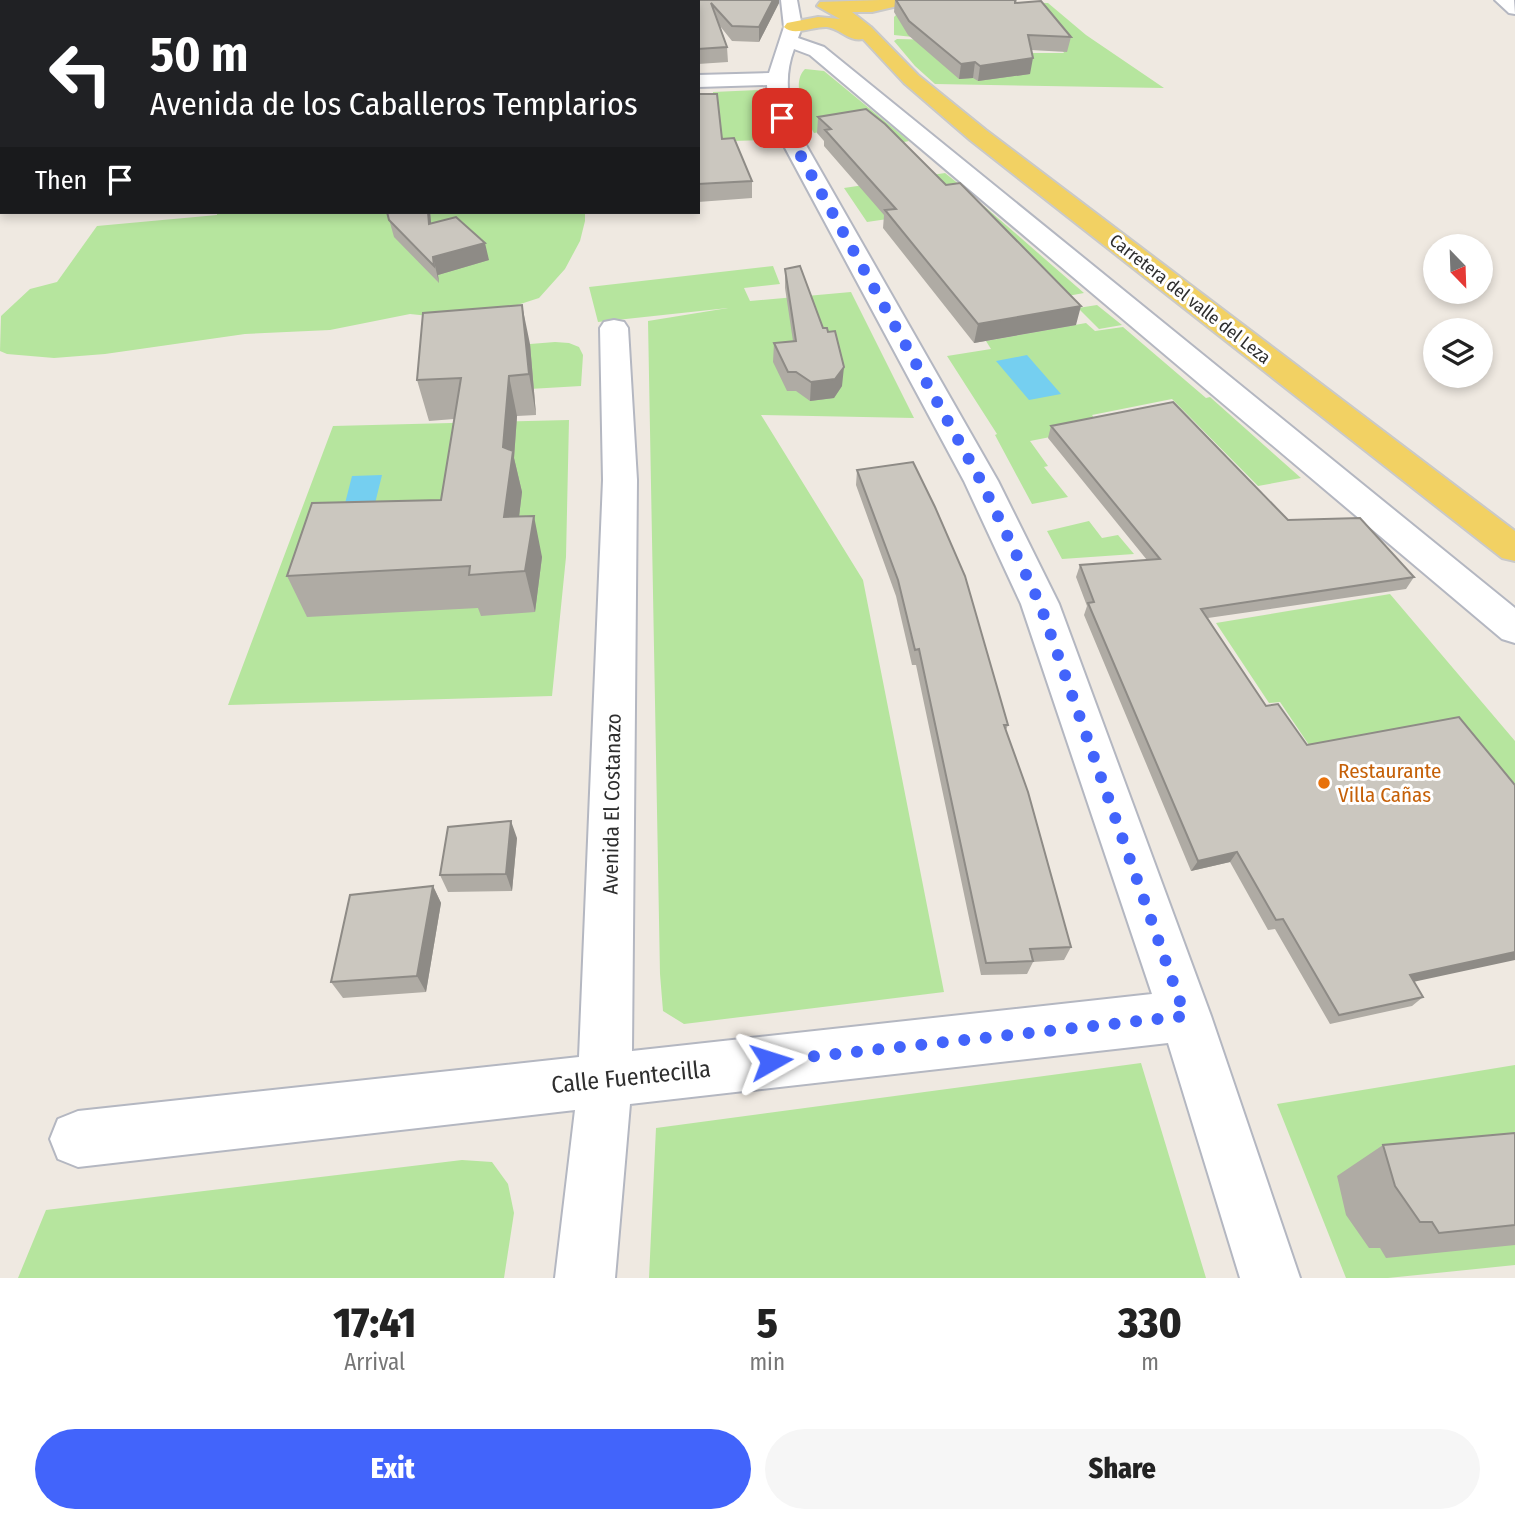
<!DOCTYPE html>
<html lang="en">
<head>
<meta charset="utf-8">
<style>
  body { margin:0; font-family:"Fira Sans Condensed",sans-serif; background:#f6f6f6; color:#222; height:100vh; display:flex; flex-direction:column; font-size:26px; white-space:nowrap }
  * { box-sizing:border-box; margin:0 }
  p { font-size:23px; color:#767676 }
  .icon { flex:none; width:38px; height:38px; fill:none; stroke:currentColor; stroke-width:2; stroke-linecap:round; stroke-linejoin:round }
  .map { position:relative; height:1278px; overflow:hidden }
  .sheet { display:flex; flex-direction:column; background:#fff; flex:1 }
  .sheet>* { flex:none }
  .guide { position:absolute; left:0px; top:0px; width:700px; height:214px; box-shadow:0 4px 10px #0003; background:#202124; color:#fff; overflow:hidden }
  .needle { width:46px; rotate:157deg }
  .controls { position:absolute; left:1423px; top:234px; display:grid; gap:14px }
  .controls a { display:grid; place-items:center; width:70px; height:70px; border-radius:50%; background:#fff; box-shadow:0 4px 10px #0003; font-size:35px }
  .pin { position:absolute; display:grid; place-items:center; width:60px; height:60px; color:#fff; margin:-30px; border-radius:14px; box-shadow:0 4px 10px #0006 }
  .me { position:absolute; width:77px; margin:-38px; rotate:84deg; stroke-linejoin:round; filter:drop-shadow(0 0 5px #0008) }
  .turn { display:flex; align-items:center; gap:24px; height:147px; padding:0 35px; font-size:32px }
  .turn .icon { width:91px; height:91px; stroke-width:2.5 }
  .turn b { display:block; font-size:49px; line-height:60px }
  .then { display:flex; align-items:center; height:66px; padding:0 35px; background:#0003; gap:14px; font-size:26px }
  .eta { display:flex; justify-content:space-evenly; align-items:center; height:119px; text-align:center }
  .eta b { font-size:42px; font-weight:800; line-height:49px }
  .primary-button { display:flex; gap:14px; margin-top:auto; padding:14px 35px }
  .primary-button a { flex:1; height:80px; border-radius:42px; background:#4264fb; color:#fff; font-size:28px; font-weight:800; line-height:80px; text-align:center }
  .primary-button a+a { background:#f6f6f6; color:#222 }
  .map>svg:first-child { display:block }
  .green { fill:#b6e59e }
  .water { fill:#75cff0 }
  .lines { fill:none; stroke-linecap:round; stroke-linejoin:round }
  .minor-casing { stroke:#b4b7c1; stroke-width:4 }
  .major-casing { stroke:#c9c9c9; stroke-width:4 }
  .minor { fill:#fff; fill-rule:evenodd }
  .major { fill:#f2d163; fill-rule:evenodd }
  .wall { fill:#afaba4 }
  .shaded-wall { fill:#8e8b86 }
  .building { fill:#cbc7bf; stroke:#8e8b86; stroke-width:2 }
  .route { stroke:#4264fb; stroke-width:12; stroke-dasharray:0 21.6 }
  .food-dot { fill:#e8710a; stroke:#fff; stroke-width:2.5 }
  .labels { text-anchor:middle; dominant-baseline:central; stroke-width:6; stroke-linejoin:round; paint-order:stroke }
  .far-street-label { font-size:18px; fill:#2e2e2e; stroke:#fff }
  .food-label { font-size:21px; fill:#c56008; stroke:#fff; text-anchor:start }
  .street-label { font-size:21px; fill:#2e2e2e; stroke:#fff }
  .near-street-label { font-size:24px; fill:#2e2e2e; stroke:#fff }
</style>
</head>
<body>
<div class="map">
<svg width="1515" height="1278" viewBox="0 0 1515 1278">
  <rect width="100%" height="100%" fill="#efe9e1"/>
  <!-- green -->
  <path class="green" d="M 995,2 L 1048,3 L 1086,35 L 1164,88 L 935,84 L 915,66 L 894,41 L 897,39 L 983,41 L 1014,53 L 1064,53 L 1053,36 L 913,37 L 894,35 L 894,17 L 902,9 Z
    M 805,69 L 824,71 L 909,141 L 890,145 L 845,128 L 814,133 C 806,118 790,83 805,69 Z
    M 758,90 L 760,118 L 767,140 L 703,142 L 701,129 L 721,128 L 719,113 L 713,113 L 713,92 Z
    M 945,173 L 975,197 L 917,207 L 915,215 L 867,222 L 844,188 Z
    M 984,206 L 1084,293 L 1051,299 L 937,213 Z
    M 217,212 L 585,212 L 585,221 L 580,241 L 565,269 L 539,298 L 499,311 L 439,317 L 410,314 L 330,330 L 245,334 L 105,354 L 54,358 L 7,354 L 0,351 L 1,316 L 30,289 L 57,282 L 97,226 L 217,215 Z
    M 773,266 L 780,284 L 744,288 L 750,301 L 851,292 L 914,418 L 761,415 L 863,580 L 944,992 L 684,1024 L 663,1011 L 660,974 L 648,321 L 728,308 L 598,322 L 589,287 Z
    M 1097,305 L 1122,325 L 1099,329 L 1078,308 Z
    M 1086,323 L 1095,331 L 1123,327 L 1206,398 L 1210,397 L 1301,478 L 1258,486 L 1172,399 L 1092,415 L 1101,427 L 1030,441 L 1048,466 L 1044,467 L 1068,497 L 1032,504 L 995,435 L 997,434 L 947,356 L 991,349 L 986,341 Z
    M 555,342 L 569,343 L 579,347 L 583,355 L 581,386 L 478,392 L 530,356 L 530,344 Z
    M 569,420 L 566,557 L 552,696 L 228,705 L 333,426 Z
    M 1089,521 L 1102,538 L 1118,535 L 1134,554 L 1062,559 L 1047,531 Z
    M 1390,594 L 1515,741 L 1515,805 L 1309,745 L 1280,702 L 1269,703 L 1216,623 Z
    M 1141,1063 L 1206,1278 L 649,1278 L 656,1128 Z
    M 1515,1065 L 1515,1265 L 1388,1278 L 1346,1278 L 1277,1104 Z
    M 462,1160 L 492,1162 L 508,1184 L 514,1213 L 504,1278 L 18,1278 L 46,1210 Z"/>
  <!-- water -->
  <path class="water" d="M 1027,355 L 1061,394 L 1029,400 L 996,361 Z
    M 382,475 L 370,524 L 339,527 L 352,476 Z"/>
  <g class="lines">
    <defs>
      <path id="minor" d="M 781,0 L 797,0 L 802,27 L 798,38 L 824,47 L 1515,608 L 1515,643 L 1502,639 L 810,55 L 794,49 C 783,78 788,103 798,131 L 998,481 L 1059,604 L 1211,1016 L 1300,1278 L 1240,1278 L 1168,1043 L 630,1104 L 615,1278 L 555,1278 L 575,1110 L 78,1167 L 58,1159 L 50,1139 L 58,1119 L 78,1111 L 579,1057 L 603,480 L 600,328 L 604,322 L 614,320 L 624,322 L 628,328 L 637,480 L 632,1051 L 1152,994 L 1021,604 L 964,481 L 776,131 L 768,105 L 767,85 L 698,87 L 698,75 L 769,73 L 784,27 Z
        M 1495,0 L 1514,0 L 1515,14 L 1509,13 Z
        M 0,25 L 2,25 L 0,36 Z"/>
      <path id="major" d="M 880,0 L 908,0 L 906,4 L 872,12 L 852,12 L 871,27 L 918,75 L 986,130 L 1515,531 L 1515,561 L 1502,558 L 970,140 L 904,83 L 863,39 C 849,42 841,29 827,27 C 813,26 794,37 784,27 L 787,23 L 818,17 L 840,19 L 817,6 L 820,2 Z"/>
    </defs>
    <!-- minor casing -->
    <use href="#minor" class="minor-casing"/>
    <!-- major casing -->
    <use href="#major" class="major-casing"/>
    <!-- minor -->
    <use href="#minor" class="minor"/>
    <!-- major -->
    <use href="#major" class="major"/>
  </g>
  <!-- wall -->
  <path class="wall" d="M 676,0 L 779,0 L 779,3 L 759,42 L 732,41 L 720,26 L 727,47 L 728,62 L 698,64 L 698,2 L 676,2 Z
    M 895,0 L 1017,0 L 1016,3 L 1071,37 L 1067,52 L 1031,50 L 1030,74 L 978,81 L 973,78 L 959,79 L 908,35 L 894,12 Z
    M 698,94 L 722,139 L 752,181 L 752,198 L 698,202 Z
    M 818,117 L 1076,325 L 974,343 L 883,228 L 884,215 L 824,146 L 824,141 L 817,133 Z
    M 387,212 L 430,212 L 431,224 L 489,260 L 438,275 L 439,283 L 394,237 Z
    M 785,269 L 842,386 L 834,398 L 810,401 L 796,391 L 787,391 L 773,362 L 774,343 L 793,341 L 785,288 Z
    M 530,344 L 536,415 L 517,416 L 514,458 L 522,492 L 519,517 L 542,557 L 535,612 L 481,616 L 478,608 L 307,617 L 287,576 L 441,500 L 454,419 L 429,421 L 417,380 Z
    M 1051,426 L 1288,520 L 1414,577 L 1406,589 L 1208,618 L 1423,997 L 1412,1006 L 1330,1024 L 1275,929 L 1268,930 L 1230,862 L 1191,871 L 1084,615 L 1087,606 L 1076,577 L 1080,565 L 1147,560 L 1048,438 Z
    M 857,470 L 1008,725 L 1006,730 L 1071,947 L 1064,960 L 1033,962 L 1027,974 L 981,975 L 916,665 L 912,665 L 896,596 L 856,485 Z
    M 517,838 L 512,891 L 448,892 L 440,875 Z
    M 433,886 L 441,903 L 426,992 L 343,998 L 331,982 Z
    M 1515,1133 L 1515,1245 L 1386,1258 L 1380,1248 L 1369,1248 L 1346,1215 L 1337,1176 L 1383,1145 Z"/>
  <!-- shaded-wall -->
  <path class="shaded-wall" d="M 773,0 L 779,0 L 779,3 L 759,42 L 759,27 Z
    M 1033,58 L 1030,74 L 978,81 L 980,66 Z
    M 975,62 L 973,78 L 959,79 L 961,64 Z
    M 428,212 L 430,212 L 433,242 L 429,224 Z
    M 485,243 L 489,260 L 438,275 L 439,283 L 433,257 Z
    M 522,305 L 530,344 L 536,415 L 529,374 Z
    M 1081,306 L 1076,325 L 974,343 L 978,324 Z
    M 844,367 L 842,386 L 834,398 L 810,401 L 811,382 Z
    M 509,376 L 517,416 L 514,458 L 522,492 L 514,558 L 504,517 L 503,447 Z
    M 534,516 L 542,557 L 535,612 L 525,571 Z
    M 511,821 L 517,838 L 512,891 L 506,874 Z
    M 1237,852 L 1230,862 L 1191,871 L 1198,861 Z
    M 433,886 L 441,903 L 426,992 L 417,976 Z
    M 1515,952 L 1515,960 L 1399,985 L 1410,975 Z"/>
  <!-- building -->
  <path class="building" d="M 0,0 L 127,0 L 127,2 L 2,2 L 2,12 L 0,12 Z
    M 677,0 L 773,0 L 759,27 L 732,26 L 711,3 L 727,47 L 698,49 L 698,2 L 677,2 Z
    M 896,0 L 1015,0 L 1015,3 L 1041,1 L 1071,37 L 1028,35 L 1033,58 L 980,66 L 975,62 L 961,64 L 909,21 Z
    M 698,94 L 717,94 L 722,139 L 734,138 L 752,181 L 698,184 Z
    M 866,109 L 885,124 L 946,185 L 960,183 L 1081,306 L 978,324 L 885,210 L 896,209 L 825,130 L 831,129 L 818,117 Z
    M 387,212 L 428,212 L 429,224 L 456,217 L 485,243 L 433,257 L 434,266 L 389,220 Z
    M 800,266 L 823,328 L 827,328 L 828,332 L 835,331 L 844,367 L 835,379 L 811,382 L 796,372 L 788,372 L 774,343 L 796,341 L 785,269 Z
    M 522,305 L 529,374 L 509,376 L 503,447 L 513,451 L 504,517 L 534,516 L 525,571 L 469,575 L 470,566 L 287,576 L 312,503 L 441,500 L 461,378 L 417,380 L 423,313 Z
    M 1173,402 L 1288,520 L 1360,518 L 1414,577 L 1201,609 L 1266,706 L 1278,704 L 1307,745 L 1459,717 L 1515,785 L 1515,952 L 1410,975 L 1423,997 L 1339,1015 L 1283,919 L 1276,920 L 1237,852 L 1198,861 L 1088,603 L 1094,602 L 1080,565 L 1160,559 L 1051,426 Z
    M 913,462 L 935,507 L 965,576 L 1008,725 L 1004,725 L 1028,792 L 1071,947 L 1030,949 L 1033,961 L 986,963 L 919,649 L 915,650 L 898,580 L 857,470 Z
    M 511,821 L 506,874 L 440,875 L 448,827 Z
    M 433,886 L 417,976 L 331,982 L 350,895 Z
    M 1515,1133 L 1515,1225 L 1439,1233 L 1432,1222 L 1420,1222 L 1395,1186 L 1383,1145 Z"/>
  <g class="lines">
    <!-- route -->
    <path class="route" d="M 771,1061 L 1185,1016 L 1040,604 L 981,481 L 787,131 L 782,118"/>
  </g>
  <!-- markers -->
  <circle class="food-dot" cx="1324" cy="783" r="7"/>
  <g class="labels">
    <!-- far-street labels -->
    <g class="far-street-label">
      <text transform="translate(1190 299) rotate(38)">Carretera del valle del Leza</text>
    </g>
    <!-- food labels -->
    <g class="food-label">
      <text x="1338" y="771">Restaurante<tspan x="1338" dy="24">Villa Cañas</tspan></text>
    </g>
    <!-- street labels -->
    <g class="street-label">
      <text transform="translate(612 804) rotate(-89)">Avenida El Costanazo</text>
    </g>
    <!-- near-street labels -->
    <g class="near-street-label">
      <text transform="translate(631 1077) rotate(-6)">Calle Fuentecilla</text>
    </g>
  </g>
</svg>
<div class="controls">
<a><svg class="needle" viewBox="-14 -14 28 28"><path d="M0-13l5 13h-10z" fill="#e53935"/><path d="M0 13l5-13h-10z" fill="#767676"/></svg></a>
<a><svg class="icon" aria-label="layers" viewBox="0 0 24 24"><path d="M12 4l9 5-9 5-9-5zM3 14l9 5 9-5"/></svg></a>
</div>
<div class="pin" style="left:782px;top:118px;background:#d93025"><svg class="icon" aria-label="arrive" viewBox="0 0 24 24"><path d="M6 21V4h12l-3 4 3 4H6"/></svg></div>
<svg class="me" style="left:771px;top:1061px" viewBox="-20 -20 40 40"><path d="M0-17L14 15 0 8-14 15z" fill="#4264fb" stroke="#fff" stroke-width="4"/></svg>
<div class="guide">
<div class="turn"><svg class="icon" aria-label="left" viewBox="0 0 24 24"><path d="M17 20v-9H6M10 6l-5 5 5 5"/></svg><div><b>50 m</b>Avenida de los Caballeros Templarios</div></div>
<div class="then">Then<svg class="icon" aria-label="arrive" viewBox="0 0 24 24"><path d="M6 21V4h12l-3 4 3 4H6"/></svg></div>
</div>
</div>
<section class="sheet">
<div class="eta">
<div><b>17:41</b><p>Arrival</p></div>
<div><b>5</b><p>min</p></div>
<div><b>330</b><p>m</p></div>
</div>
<div class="primary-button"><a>Exit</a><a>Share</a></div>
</section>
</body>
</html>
